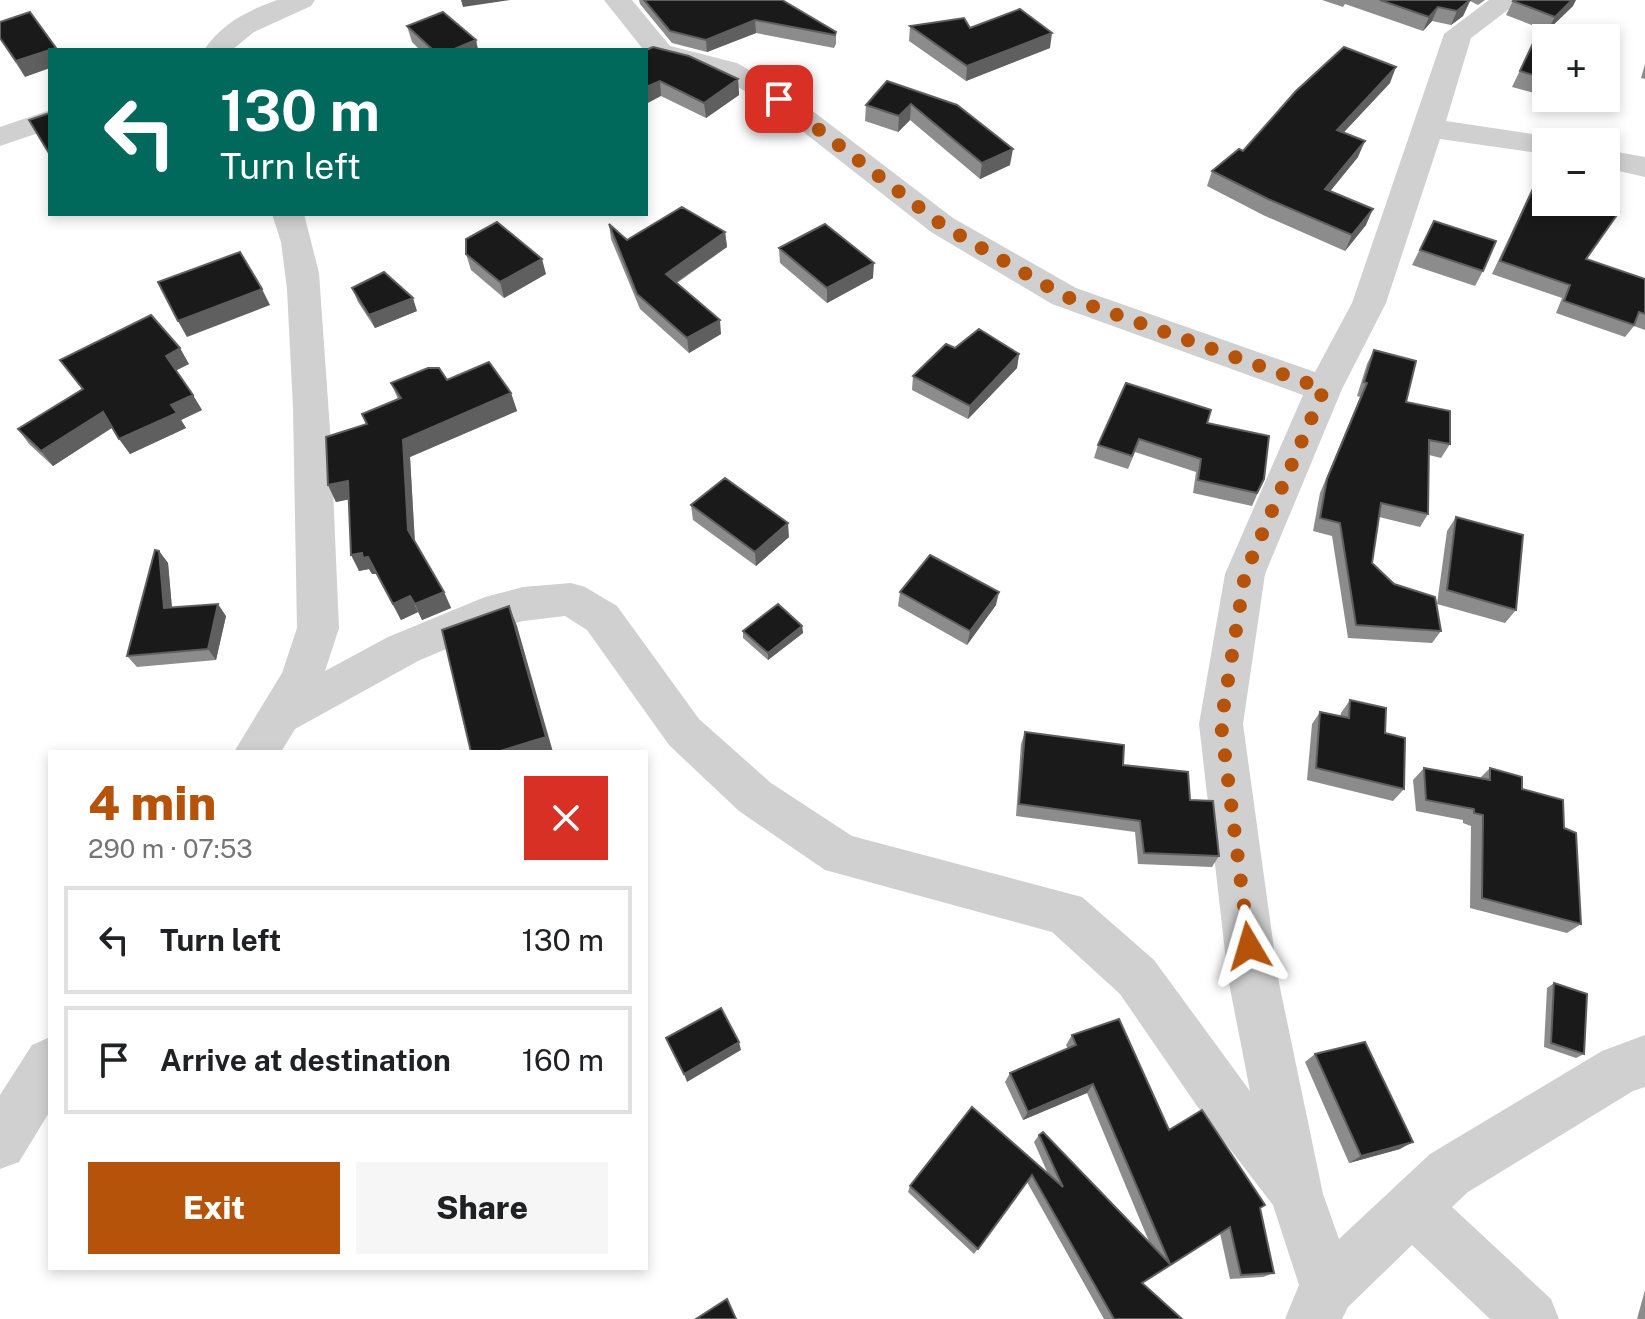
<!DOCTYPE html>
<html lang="en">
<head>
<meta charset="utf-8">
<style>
  body { margin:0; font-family:"Public Sans",sans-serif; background:#f6f6f6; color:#202124; height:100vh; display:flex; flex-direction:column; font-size:30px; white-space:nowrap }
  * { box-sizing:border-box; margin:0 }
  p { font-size:26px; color:#757577 }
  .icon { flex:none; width:44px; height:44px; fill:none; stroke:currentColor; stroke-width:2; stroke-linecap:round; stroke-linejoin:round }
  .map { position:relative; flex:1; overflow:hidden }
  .panel { position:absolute; left:48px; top:750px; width:600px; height:520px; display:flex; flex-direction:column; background:#fff; border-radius:0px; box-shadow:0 4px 12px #0003 }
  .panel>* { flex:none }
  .banner { position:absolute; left:48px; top:48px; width:600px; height:168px; border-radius:0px; box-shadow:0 4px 12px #0003; background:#00695c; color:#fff; overflow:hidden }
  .tools { position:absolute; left:1532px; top:24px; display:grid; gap:16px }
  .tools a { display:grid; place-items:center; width:88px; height:88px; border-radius:0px; background:#fff; box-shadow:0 4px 12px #0003; font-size:40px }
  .pin { position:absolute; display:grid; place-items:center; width:68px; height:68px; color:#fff; margin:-34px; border-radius:16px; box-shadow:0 4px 12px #0006 }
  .me { position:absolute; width:88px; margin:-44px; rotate:353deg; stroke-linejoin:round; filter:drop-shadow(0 0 6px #0008) }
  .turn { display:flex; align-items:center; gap:28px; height:168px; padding:0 40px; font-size:36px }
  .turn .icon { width:104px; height:104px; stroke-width:2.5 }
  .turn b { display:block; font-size:56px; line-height:68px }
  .round { display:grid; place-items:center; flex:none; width:84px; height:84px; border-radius:0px; background:#f6f6f6 }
  .head { display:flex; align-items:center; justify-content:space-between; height:136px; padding:0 40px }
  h1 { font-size:48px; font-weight:800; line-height:60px; color:#b45309 }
  .button { display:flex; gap:16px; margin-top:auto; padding:16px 40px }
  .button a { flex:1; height:92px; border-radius:0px; background:#b45309; color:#fff; font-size:32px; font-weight:800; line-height:92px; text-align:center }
  .button a+a { background:#f6f6f6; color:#202124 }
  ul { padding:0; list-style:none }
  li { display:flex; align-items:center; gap:24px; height:108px; margin:0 16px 12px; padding:0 24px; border:4px solid #e0e0e0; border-radius:0px }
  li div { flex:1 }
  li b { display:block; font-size:30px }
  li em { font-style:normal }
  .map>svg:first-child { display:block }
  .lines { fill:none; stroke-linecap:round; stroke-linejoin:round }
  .minor { fill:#d0d0d0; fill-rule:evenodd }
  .wall { fill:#8c8c8c }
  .shaded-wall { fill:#5f5f5f }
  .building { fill:#1a1a1a; stroke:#5f5f5f; stroke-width:2 }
  .route { stroke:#b45309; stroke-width:14; stroke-dasharray:0 25.2 }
</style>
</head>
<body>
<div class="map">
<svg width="1645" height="1319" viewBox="0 0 1645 1319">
  <rect width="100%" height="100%" fill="#fff"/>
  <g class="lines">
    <!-- minor -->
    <path class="minor" d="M 277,0 L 315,0 L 311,6 L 254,32 L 232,50 L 204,50 C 222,23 247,11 277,0 Z
      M 604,0 L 632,0 L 670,46 L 737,63 L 789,93 L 953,218 L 1076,288 L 1315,372 L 1352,303 L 1444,34 L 1489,0 L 1521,0 L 1471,38 L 1446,121 L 1546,136 L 1559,142 L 1546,142 L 1546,154 L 1440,139 L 1386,303 L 1342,389 L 1265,574 L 1243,724 L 1278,978 L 1323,1194 L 1339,1239 L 1430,1154 L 1602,1051 L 1645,1035 L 1645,1087 L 1633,1091 L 1468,1192 L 1452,1207 L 1551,1299 L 1559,1319 L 1490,1319 L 1412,1245 L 1348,1307 L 1342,1319 L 1285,1319 L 1299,1285 L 1273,1205 L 1197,1106 L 1120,994 L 1052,932 L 825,870 L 739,811 L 669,745 L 587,630 L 565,616 L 523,621 L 493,629 L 418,661 L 295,729 L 281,752 L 234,752 L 282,673 L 297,628 L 293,408 L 287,289 L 281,242 L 272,214 L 304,214 L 319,273 L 331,444 L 339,628 L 325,671 L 388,637 L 485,597 L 523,587 L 571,583 L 585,587 L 617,606 L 699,719 L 771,783 L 852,836 L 1082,897 L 1154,960 L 1250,1091 L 1228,978 L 1199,724 L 1225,574 L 1303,395 L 1052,304 L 931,232 L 769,105 L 717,75 L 650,58 Z
      M 50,110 L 50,129 L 0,146 L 0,127 Z
      M 1606,150 L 1645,157 L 1645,177 L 1606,168 Z
      M 50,1037 L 50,1111 L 19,1162 L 0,1169 L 0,1095 L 32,1045 Z"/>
  </g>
  <!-- wall -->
  <path class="wall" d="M 639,0 L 782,0 L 836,32 L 836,44 L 834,48 L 756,33 L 707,52 L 672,43 L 640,4 Z
    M 1322,0 L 1485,0 L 1478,5 L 1470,1 L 1463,16 L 1451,25 L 1432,21 L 1423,31 L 1345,4 L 1343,7 Z
    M 1513,1 L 1573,6 L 1547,31 L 1506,15 Z
    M 0,22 L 25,77 L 0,39 Z
    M 407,26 L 476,40 L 478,50 L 420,50 L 412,42 Z
    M 910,26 L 970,28 L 1050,48 L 966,81 L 909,41 Z
    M 1535,39 L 1546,43 L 1546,96 L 1512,87 Z
    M 646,50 L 738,79 L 739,95 L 706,118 L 661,96 Z
    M 1645,64 L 1645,79 L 1641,78 Z
    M 1390,83 L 1343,133 L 1358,157 L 1330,191 L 1366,225 L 1345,251 L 1263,215 L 1207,186 L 1212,171 L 1243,151 Z
    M 1551,98 L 1580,98 L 1576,105 Z
    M 866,105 L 957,105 L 1010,165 L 980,179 L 910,120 L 898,132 L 865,121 Z
    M 1537,180 L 1587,260 L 1645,279 L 1645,330 L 1634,326 L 1625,337 L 1556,313 L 1562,298 L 1492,274 L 1530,193 Z
    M 1434,221 L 1483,271 L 1475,286 L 1412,265 Z
    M 609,224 L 627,240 L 725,232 L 727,247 L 677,283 L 721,334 L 689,353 L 640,309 L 611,239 Z
    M 779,248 L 873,278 L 827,303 L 780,263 Z
    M 466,254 L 546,274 L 504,298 L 471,270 Z
    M 352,288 L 417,311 L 375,328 L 358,302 Z
    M 955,348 L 1019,354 L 1017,368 L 968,419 L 912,390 L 913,376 Z
    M 1374,350 L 1406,402 L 1450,444 L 1441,458 L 1429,455 L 1428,514 L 1420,527 L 1379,517 L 1372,563 L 1441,631 L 1432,643 L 1348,638 L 1332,536 L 1313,531 L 1320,493 L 1360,397 L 1357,396 L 1367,364 Z
    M 60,360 L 189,364 L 176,370 L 202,410 L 181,420 L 186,428 L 130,454 L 112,428 L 53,466 L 29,444 L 18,429 L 82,389 Z
    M 447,380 L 511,393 L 517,411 L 410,457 L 415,542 L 444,592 L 451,608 L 422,620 L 418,612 L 401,620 L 376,574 L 372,574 L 369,569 L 359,571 L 348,499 L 336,502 L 328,485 L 366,425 L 362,414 L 398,399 L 391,383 Z
    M 1207,423 L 1264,479 L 1252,506 L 1193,493 L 1196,472 L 1135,452 L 1128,469 L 1094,458 L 1098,445 Z
    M 691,505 L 789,537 L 756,566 L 693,520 Z
    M 1456,517 L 1516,610 L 1505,623 L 1437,604 L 1447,531 Z
    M 159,551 L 168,563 L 172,608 L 226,616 L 216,660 L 137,667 L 127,656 Z
    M 900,592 L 996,605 L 967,645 L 898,606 Z
    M 802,626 L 803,633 L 768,660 L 743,638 L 743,631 Z
    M 1350,700 L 1385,733 L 1404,789 L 1393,801 L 1307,780 L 1312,724 L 1320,712 L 1340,717 L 1341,713 Z
    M 1025,732 L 1123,765 L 1190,800 L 1219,856 L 1212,867 L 1138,864 L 1135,832 L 1016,816 L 1021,744 Z
    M 1424,768 L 1480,778 L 1490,768 L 1522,789 L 1564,828 L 1581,924 L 1567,933 L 1470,908 L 1471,826 L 1463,823 L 1463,820 L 1416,811 L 1413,780 Z
    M 1554,983 L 1584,1054 L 1576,1058 L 1544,1047 L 1547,988 Z
    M 1072,1035 L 1169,1130 L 1260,1208 L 1274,1273 L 1263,1277 L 1230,1279 L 1220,1233 L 1142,1283 L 1182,1319 L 1104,1319 L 1027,1182 L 974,1254 L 908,1192 L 910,1186 L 1048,1174 L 1034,1142 L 1039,1135 L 1150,1244 L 1087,1093 L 1023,1120 L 1005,1082 L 1010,1073 L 1068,1049 L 1066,1045 Z
    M 1315,1054 L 1400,1149 L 1349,1163 L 1305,1062 Z
    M 1645,1290 L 1645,1319 L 1637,1319 Z"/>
  <!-- shaded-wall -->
  <path class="shaded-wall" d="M 461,0 L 510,0 L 463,7 Z
    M 1572,0 L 1576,0 L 1573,6 L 1547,31 L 1555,17 Z
    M 1470,1 L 1463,16 L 1451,25 L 1457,11 Z
    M 1438,7 L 1432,21 L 1423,31 L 1429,17 Z
    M 755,20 L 756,33 L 707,52 L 706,40 Z
    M 1052,33 L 1050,48 L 966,81 L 967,66 Z
    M 476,40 L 478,50 L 452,50 Z
    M 56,48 L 57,50 L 50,50 L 50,68 L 25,77 L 16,61 Z
    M 1396,67 L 1390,83 L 1331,146 L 1337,130 Z
    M 738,79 L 739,95 L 706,118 L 704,103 Z
    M 660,81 L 661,96 L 646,104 L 646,87 Z
    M 911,104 L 910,120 L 898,132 L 899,116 Z
    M 1365,141 L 1358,157 L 1319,205 L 1325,189 Z
    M 1013,149 L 1010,165 L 980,179 L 982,163 Z
    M 1373,209 L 1366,225 L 1345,251 L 1352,235 Z
    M 725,232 L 727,247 L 668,288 L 666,274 Z
    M 542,259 L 546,274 L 504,298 L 500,282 Z
    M 874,263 L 873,278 L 827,303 L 827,288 Z
    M 262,289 L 270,305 L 187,337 L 178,321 Z
    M 413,298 L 417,311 L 375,328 L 369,315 Z
    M 720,320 L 721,334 L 689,353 L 687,338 Z
    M 180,348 L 189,364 L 175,371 L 166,356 Z
    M 1019,354 L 1017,368 L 968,419 L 970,406 Z
    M 511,393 L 517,411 L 410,457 L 415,546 L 408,530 L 403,440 Z
    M 193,395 L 202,410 L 181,420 L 186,428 L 130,454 L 119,439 L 171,405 Z
    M 103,412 L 113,427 L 53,466 L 41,451 Z
    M 348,481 L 356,498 L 336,502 L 328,485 Z
    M 788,523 L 789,537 L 756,566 L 755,552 Z
    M 159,551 L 168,563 L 173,620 L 164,608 Z
    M 362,553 L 368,557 L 376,574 L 372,574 L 369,569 L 359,571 L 351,555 Z
    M 444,592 L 451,608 L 422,620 L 415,604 Z
    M 999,592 L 996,605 L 967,645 L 970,631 Z
    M 410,596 L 418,612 L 401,620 L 393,604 Z
    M 218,604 L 226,616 L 216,660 L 208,649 Z
    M 509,606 L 517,626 L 553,752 L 497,752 Z
    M 802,626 L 803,633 L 768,660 L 768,653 Z
    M 739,1042 L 741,1050 L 687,1082 L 684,1074 Z
    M 1093,1084 L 1087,1093 L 1023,1120 L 1028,1112 Z
    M 1413,1142 L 1400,1149 L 1349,1163 L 1361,1156 Z"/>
  <!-- building -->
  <path class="building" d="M 644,0 L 782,0 L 836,32 L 835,35 L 755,20 L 706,40 L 670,31 Z
    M 1380,0 L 1470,0 L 1457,11 L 1438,7 L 1429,17 Z
    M 1514,0 L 1572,0 L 1555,17 L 1513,1 Z
    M 1020,9 L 1052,33 L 967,66 L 910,26 L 964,18 L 970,28 Z
    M 30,12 L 56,48 L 16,61 L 0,38 L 0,22 Z
    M 443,12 L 476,40 L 452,50 L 433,50 L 407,26 Z
    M 1535,39 L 1546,43 L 1546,79 L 1520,71 Z
    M 653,47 L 689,56 L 738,79 L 704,103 L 660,81 L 646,87 L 646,50 Z
    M 1344,47 L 1396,67 L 1337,130 L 1365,141 L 1325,189 L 1373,209 L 1352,235 L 1268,199 L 1212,171 L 1239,149 L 1243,151 L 1296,91 Z
    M 887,81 L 957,105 L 1013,149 L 982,163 L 911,104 L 899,116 L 866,105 Z
    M 50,113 L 50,155 L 29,120 Z
    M 1537,180 L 1546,183 L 1546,202 L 1593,202 L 1619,212 L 1586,259 L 1645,279 L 1645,314 L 1639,312 L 1634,325 L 1564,301 L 1570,285 L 1500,261 Z
    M 682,207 L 725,232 L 666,274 L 720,320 L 687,338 L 637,294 L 609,224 L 627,240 Z
    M 1434,221 L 1496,241 L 1483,271 L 1420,250 Z
    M 497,222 L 542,259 L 500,282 L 466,254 L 466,239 Z
    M 825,224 L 874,263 L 827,288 L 779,248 Z
    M 240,252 L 262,289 L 178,321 L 158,282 Z
    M 384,272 L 413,298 L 369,315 L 352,288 Z
    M 151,315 L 180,348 L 166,356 L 193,395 L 171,405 L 177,413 L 119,439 L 103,412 L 41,451 L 18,429 L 83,389 L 60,360 Z
    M 979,329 L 1019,354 L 970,406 L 913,376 L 946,344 L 955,348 Z
    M 1374,350 L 1416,361 L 1406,402 L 1450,411 L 1450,444 L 1429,440 L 1428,514 L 1381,503 L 1372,563 L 1394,584 L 1435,597 L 1441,631 L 1356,625 L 1340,523 L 1320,518 L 1327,479 L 1367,383 L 1364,382 Z
    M 489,362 L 511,393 L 403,440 L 408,530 L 444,592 L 415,604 L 410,596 L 393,604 L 368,557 L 363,558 L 362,553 L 351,555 L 348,481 L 328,485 L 326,437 L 367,424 L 362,414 L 401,398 L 391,383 L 428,368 L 439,368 L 447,380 Z
    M 1126,383 L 1211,410 L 1207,423 L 1269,436 L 1264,479 L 1257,493 L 1198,480 L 1201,459 L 1139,439 L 1132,456 L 1098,445 Z
    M 725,478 L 788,523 L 755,552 L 691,505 Z
    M 1456,517 L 1523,535 L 1516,610 L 1447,590 Z
    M 155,550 L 159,551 L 164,608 L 218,604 L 208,649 L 127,656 Z
    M 930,555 L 999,592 L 970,631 L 900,592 Z
    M 778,604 L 802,626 L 768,653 L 743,631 Z
    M 509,606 L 546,737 L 497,752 L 471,752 L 442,630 Z
    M 1350,700 L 1386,708 L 1385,733 L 1405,738 L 1404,789 L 1316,768 L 1320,712 L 1349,718 Z
    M 1025,732 L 1124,745 L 1123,765 L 1188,772 L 1190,800 L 1213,801 L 1219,856 L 1144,853 L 1140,821 L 1019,804 Z
    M 1424,768 L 1490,780 L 1490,768 L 1522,777 L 1522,789 L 1563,800 L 1564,828 L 1576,833 L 1581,924 L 1482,898 L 1483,815 L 1474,813 L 1474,809 L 1426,800 Z
    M 1554,983 L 1587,994 L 1584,1054 L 1551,1043 Z
    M 721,1008 L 739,1042 L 684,1074 L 666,1038 Z
    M 1119,1019 L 1169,1130 L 1202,1110 L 1265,1205 L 1260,1208 L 1274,1273 L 1241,1275 L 1230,1227 L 1142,1283 L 1182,1319 L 1114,1319 L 1032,1175 L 978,1249 L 910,1186 L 972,1107 L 1063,1187 L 1039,1135 L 1043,1132 L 1170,1264 L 1093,1084 L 1028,1112 L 1010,1073 L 1076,1045 L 1072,1035 Z
    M 1365,1042 L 1413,1142 L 1361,1156 L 1315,1054 Z
    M 727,1299 L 736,1319 L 696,1319 Z"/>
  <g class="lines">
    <!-- route -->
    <path class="route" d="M 779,99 L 942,225 L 1064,296 L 1324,389 L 1245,574 L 1221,724 L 1249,946"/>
  </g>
</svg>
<div class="tools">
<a>+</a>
<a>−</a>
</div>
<div class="pin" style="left:779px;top:99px;background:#d93025"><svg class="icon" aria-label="arrive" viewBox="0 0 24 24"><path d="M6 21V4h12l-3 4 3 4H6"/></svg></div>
<svg class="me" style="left:1249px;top:946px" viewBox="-20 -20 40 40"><path d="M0-17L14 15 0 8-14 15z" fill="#b45309" stroke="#fff" stroke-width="4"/></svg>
<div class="banner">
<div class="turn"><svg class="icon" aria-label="left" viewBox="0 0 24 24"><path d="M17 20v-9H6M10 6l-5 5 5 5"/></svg><div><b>130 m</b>Turn left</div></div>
</div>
<section class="panel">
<div class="head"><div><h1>4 min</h1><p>290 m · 07:53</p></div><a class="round" style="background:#d93025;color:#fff"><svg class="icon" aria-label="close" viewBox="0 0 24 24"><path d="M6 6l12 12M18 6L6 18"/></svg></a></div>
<ul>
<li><svg class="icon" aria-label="left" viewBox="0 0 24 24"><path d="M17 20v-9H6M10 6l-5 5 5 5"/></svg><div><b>Turn left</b></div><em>130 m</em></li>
<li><svg class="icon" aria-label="arrive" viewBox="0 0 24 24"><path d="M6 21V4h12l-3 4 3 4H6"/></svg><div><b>Arrive at destination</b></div><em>160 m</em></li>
</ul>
<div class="button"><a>Exit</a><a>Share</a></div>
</section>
</div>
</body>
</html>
